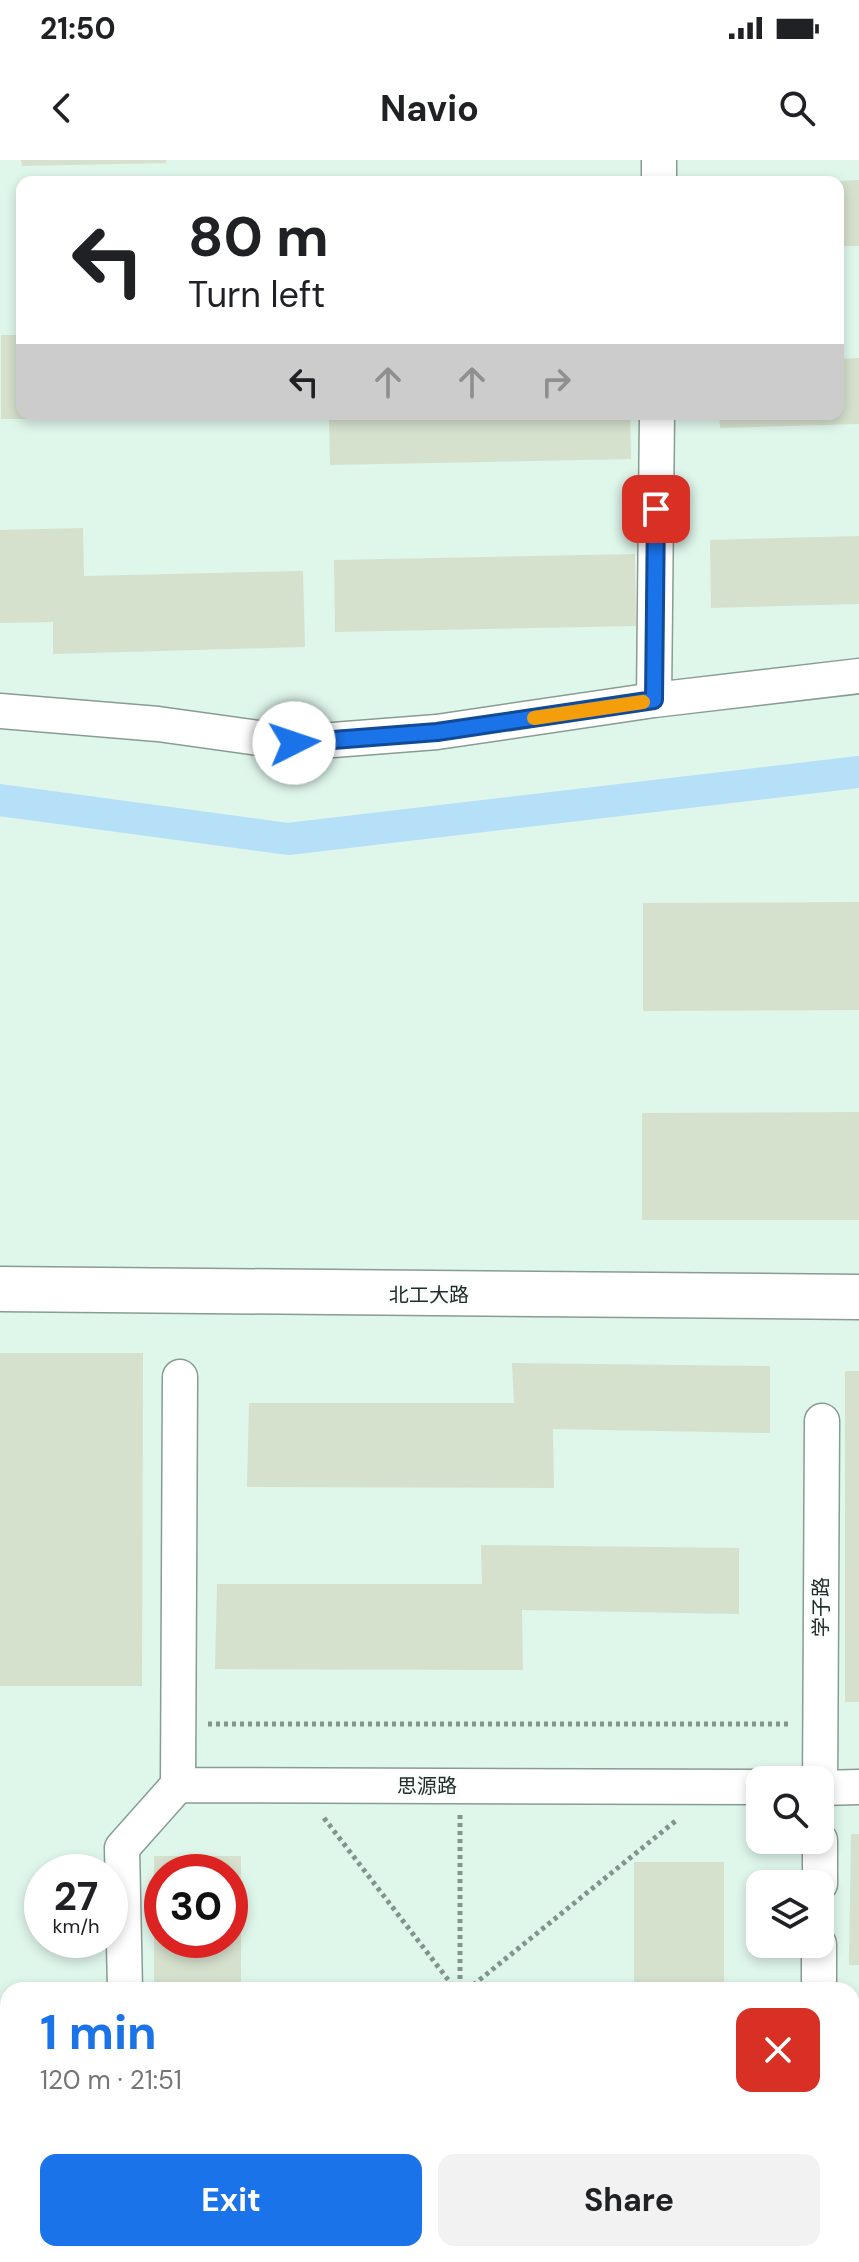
<!DOCTYPE html>
<html lang="en">
<head>
<meta charset="utf-8">
<style>
  body { margin:0; font-family:"DM Sans","Noto Sans SC",sans-serif; background:#f2f2f2; color:#202124; height:100vh; display:flex; flex-direction:column; font-size:30px; white-space:nowrap }
  * { box-sizing:border-box; margin:0 }
  p { font-size:26px; color:#757577 }
  .icon { flex:none; width:44px; height:44px; fill:none; stroke:currentColor; stroke-width:2; stroke-linecap:round; stroke-linejoin:round }
  .map { position:relative; flex:1; overflow:hidden }
  .sheet { position:absolute; left:0px; top:1822px; width:860px; height:280px; display:flex; flex-direction:column; background:#fff; border-radius:24px 24px 0 0; box-shadow:0 4px 12px #0003 }
  .sheet>* { flex:none }
  .hud { position:absolute; left:16px; top:16px; width:828px; height:244px; border-radius:16px; box-shadow:0 4px 12px #0003; background:#fff; color:#202124; overflow:hidden }
  .tools { position:absolute; left:746px; top:1606px; display:grid; gap:16px }
  .tools a { display:grid; place-items:center; width:88px; height:88px; border-radius:16px; background:#fff; box-shadow:0 4px 12px #0003; font-size:40px }
  .speed { position:absolute; left:24px; top:1694px; display:flex; gap:16px; font-size:40px; font-weight:700; text-align:center }
  .speed>* { display:grid; place-content:center; width:104px; height:104px; border-radius:50%; background:#fff; box-shadow:0 4px 12px #0003; line-height:1 }
  .speed small { font-size:20px; font-weight:400 }
  .speed .limit { border:12px solid #d22; background:#fff; color:#111 }
  .pin { position:absolute; display:grid; place-items:center; width:68px; height:68px; color:#fff; margin:-34px; border-radius:16px; box-shadow:0 4px 12px #0006 }
  .me { position:absolute; width:88px; margin:-44px; rotate:86deg; stroke-linejoin:round; filter:drop-shadow(0 0 6px #0008) }
  .turn { display:flex; align-items:center; gap:28px; height:168px; padding:0 40px; font-size:36px }
  .turn .icon { width:104px; height:104px; stroke-width:2.5 }
  .turn b { display:block; font-size:56px; line-height:68px }
  .lanes { display:flex; align-items:center; height:76px; padding:0 40px; background:#0003; justify-content:center; gap:40px; direction:ltr }
  .lanes .off { opacity:.35 }
  .round { display:grid; place-items:center; flex:none; width:84px; height:84px; border-radius:16px; background:#f2f2f2 }
  .head { display:flex; align-items:center; justify-content:space-between; height:136px; padding:0 40px }
  h1 { font-size:48px; font-weight:700; line-height:60px; color:#1a73e8 }
  .button { display:flex; gap:16px; margin-top:auto; padding:16px 40px }
  .button a { flex:1; height:92px; border-radius:16px; background:#1a73e8; color:#fff; font-size:32px; font-weight:700; line-height:92px; text-align:center }
  .button a+a { background:#f2f2f2; color:#202124 }
  .status { display:flex; justify-content:space-between; align-items:center; height:56px; padding:0 40px; background:#fff; direction:ltr }
  .status svg { height:22px; fill:currentColor }
  header { display:flex; justify-content:space-between; align-items:center; height:104px; padding:0 40px; background:#fff; font-size:36px; font-weight:700 }
  .map>svg:first-child { display:block }
  .green { fill:#ece3b7 }
  .lines { fill:none; stroke-linecap:round; stroke-linejoin:round }
  .canal { stroke:#b6dff8; stroke-width:32 }
  .building { fill:#d5e0cd; fill-rule:evenodd }
  .street-casing { stroke:#879c93; stroke-width:37 }
  .secondary-casing { stroke:#879c93; stroke-width:47 }
  .path { stroke:#84948c; stroke-width:5; stroke-dasharray:4 4; stroke-linecap:butt }
  .street { stroke:#fff; stroke-width:34 }
  .secondary { stroke:#fff; stroke-width:44 }
  .route-casing { stroke:#114b97; stroke-width:20 }
  .route { stroke:#1a73e8; stroke-width:14 }
  .slow { stroke:#f59e0b; stroke-width:14 }
  .labels { text-anchor:middle; dominant-baseline:central; stroke-width:6; stroke-linejoin:round; paint-order:stroke }
  .street-label { font-size:20px; fill:#232c28; stroke:#f9fefc }
</style>
</head>
<body>
<div class="status"><b>21:50</b><svg viewBox="0 0 49 12"><path d="M0 12V9h3v3zM5 12V6h3v6zM10 12V3h3v9zM15 12V0h3v12zM26 1h20v11H26zM47 4h2v5h-2z"/></svg></div>
<header><svg class="icon" aria-label="back" viewBox="0 0 24 24"><path d="M15 5l-7 7 7 7"/></svg>Navio<svg class="icon" aria-label="search" viewBox="0 0 24 24"><circle cx="10" cy="10" r="6"/><path d="M15 15l6 6"/></svg></header>
<div class="map">
<svg width="859" height="2102" viewBox="0 0 859 2102">
  <rect width="100%" height="100%" fill="#dff6eb"/>
  <!-- green -->
  <path class="green" d="M 317,2094 L 787,2094 L 787,2102 L 317,2102 Z"/>
  <g class="lines">
    <!-- canal -->
    <path class="canal" d="M 0,640 L 288,679 L 859,612"/>
  </g>
  <!-- building -->
  <path class="building" d="M 21,0 L 166,0 L 166,3 L 22,6 Z
    M 859,20 L 859,86 L 838,86 L 838,21 Z
    M 1,175 L 22,175 L 22,254 L 227,254 L 227,259 L 1,259 Z
    M 859,198 L 859,264 L 720,268 L 719,254 L 838,254 L 838,199 Z
    M 329,254 L 630,254 L 631,299 L 330,305 Z
    M 83,368 L 84,416 L 303,411 L 305,487 L 53,494 L 53,462 L 0,463 L 0,370 Z
    M 859,376 L 859,444 L 711,448 L 710,380 Z
    M 635,394 L 636,466 L 335,472 L 334,400 Z
    M 859,742 L 859,850 L 643,851 L 643,743 Z
    M 859,952 L 859,1060 L 642,1060 L 642,953 Z
    M 0,1193 L 143,1193 L 142,1526 L 0,1526 Z
    M 512,1203 L 770,1206 L 770,1273 L 553,1269 L 554,1328 L 247,1327 L 249,1243 L 514,1243 Z
    M 845,1211 L 859,1211 L 859,1542 L 845,1542 Z
    M 481,1385 L 739,1388 L 739,1454 L 522,1450 L 523,1510 L 215,1509 L 217,1424 L 482,1424 Z
    M 851,1674 L 859,1674 L 859,1805 L 849,1805 Z
    M 154,1696 L 241,1696 L 241,1830 L 154,1830 ZM 162,1712 L 230,1712 L 230,1780 L 162,1780 Z
    M 634,1702 L 724,1702 L 724,1830 L 634,1830 Z
    M 169,2094 L 250,2094 L 250,2102 L 169,2102 Z"/>
  <g class="lines">
    <defs>
      <path id="street" d="M 659,22 L 659,0
        M 654,540 L 657,254
        M 0,551 L 158,564 L 294,583 L 437,572 L 654,540 L 859,516
        M 178,1625 L 180,1217
        M 820,1628 L 859,1627
        M 820,1634 L 822,1261
        M 820,1724 L 820,1680
        M 125,1830 L 122,1688 L 178,1625 L 760,1627
        M 819,1830 L 819,1784
        M 852,1982 L 859,1983
        M 819,2094 L 819,2102
        M 127,2102 L 127,2094"/>
      <path id="secondary" d="M 0,1129 L 859,1137"/>
    </defs>
    <!-- street casing -->
    <use href="#street" class="street-casing"/>
    <!-- secondary casing -->
    <use href="#secondary" class="secondary-casing"/>
    <!-- path -->
    <path class="path" d="M 208,1564 L 790,1564
      M 460,1655 L 460,1830
      M 324,1658 L 456,1830
      M 467,1830 L 678,1659
      M 430,2094 L 430,2102
      M 336,2102 L 342,2094
      M 688,2102 L 697,2094"/>
    <!-- street -->
    <use href="#street" class="street"/>
    <!-- secondary -->
    <use href="#secondary" class="secondary"/>
  </g>
  <g class="lines">
    <defs>
      <path id="route" d="M 294,583 L 437,572 L 654,540 L 656,349"/>
    </defs>
    <!-- route casing -->
    <use href="#route" class="route-casing"/>
    <!-- route -->
    <use href="#route" class="route"/>
    <!-- slow -->
    <path class="slow" d="M 534,558 L 643,542"/>
  </g>
  <g class="labels">
    <!-- street labels -->
    <g class="street-label">
      <text x="429" y="1135">北工大路</text>
      <text transform="translate(821 1447) rotate(-90)">学子路</text>
      <text x="427" y="1626">思源路</text>
    </g>
  </g>
</svg>
<div class="tools">
<a><svg class="icon" aria-label="search" viewBox="0 0 24 24"><circle cx="10" cy="10" r="6"/><path d="M15 15l6 6"/></svg></a>
<a><svg class="icon" aria-label="layers" viewBox="0 0 24 24"><path d="M12 4l9 5-9 5-9-5zM3 14l9 5 9-5"/></svg></a>
</div>
<div class="speed"><div>27<small>km/h</small></div><div class="limit">30</div></div>
<div class="pin" style="left:656px;top:349px;background:#d93025"><svg class="icon" aria-label="arrive" viewBox="0 0 24 24"><path d="M6 21V4h12l-3 4 3 4H6"/></svg></div>
<svg class="me" style="left:294px;top:583px" viewBox="-20 -20 40 40"><circle r="19" fill="#fff"/><path d="M0-13L10 11 0 6-10 11z" fill="#1a73e8"/></svg>
<div class="hud">
<div class="turn"><svg class="icon" aria-label="left" viewBox="0 0 24 24"><path d="M17 20v-9H6M10 6l-5 5 5 5"/></svg><div><b>80 m</b>Turn left</div></div>
<div class="lanes"><svg class="icon" aria-label="left" viewBox="0 0 24 24"><path d="M17 20v-9H6M10 6l-5 5 5 5"/></svg><svg class="icon off" aria-label="ahead" viewBox="0 0 24 24"><path d="M12 20V5M6 11l6-6 6 6"/></svg><svg class="icon off" aria-label="ahead" viewBox="0 0 24 24"><path d="M12 20V5M6 11l6-6 6 6"/></svg><svg class="icon off" aria-label="right" viewBox="0 0 24 24"><path d="M7 20v-9h11M14 6l5 5-5 5"/></svg></div>
</div>
<section class="sheet">
<div class="head"><div><h1>1 min</h1><p>120 m · 21:51</p></div><a class="round" style="background:#d93025;color:#fff"><svg class="icon" aria-label="close" viewBox="0 0 24 24"><path d="M6 6l12 12M18 6L6 18"/></svg></a></div>
<div class="button"><a>Exit</a><a>Share</a></div>
</section>
</div>
</body>
</html>
